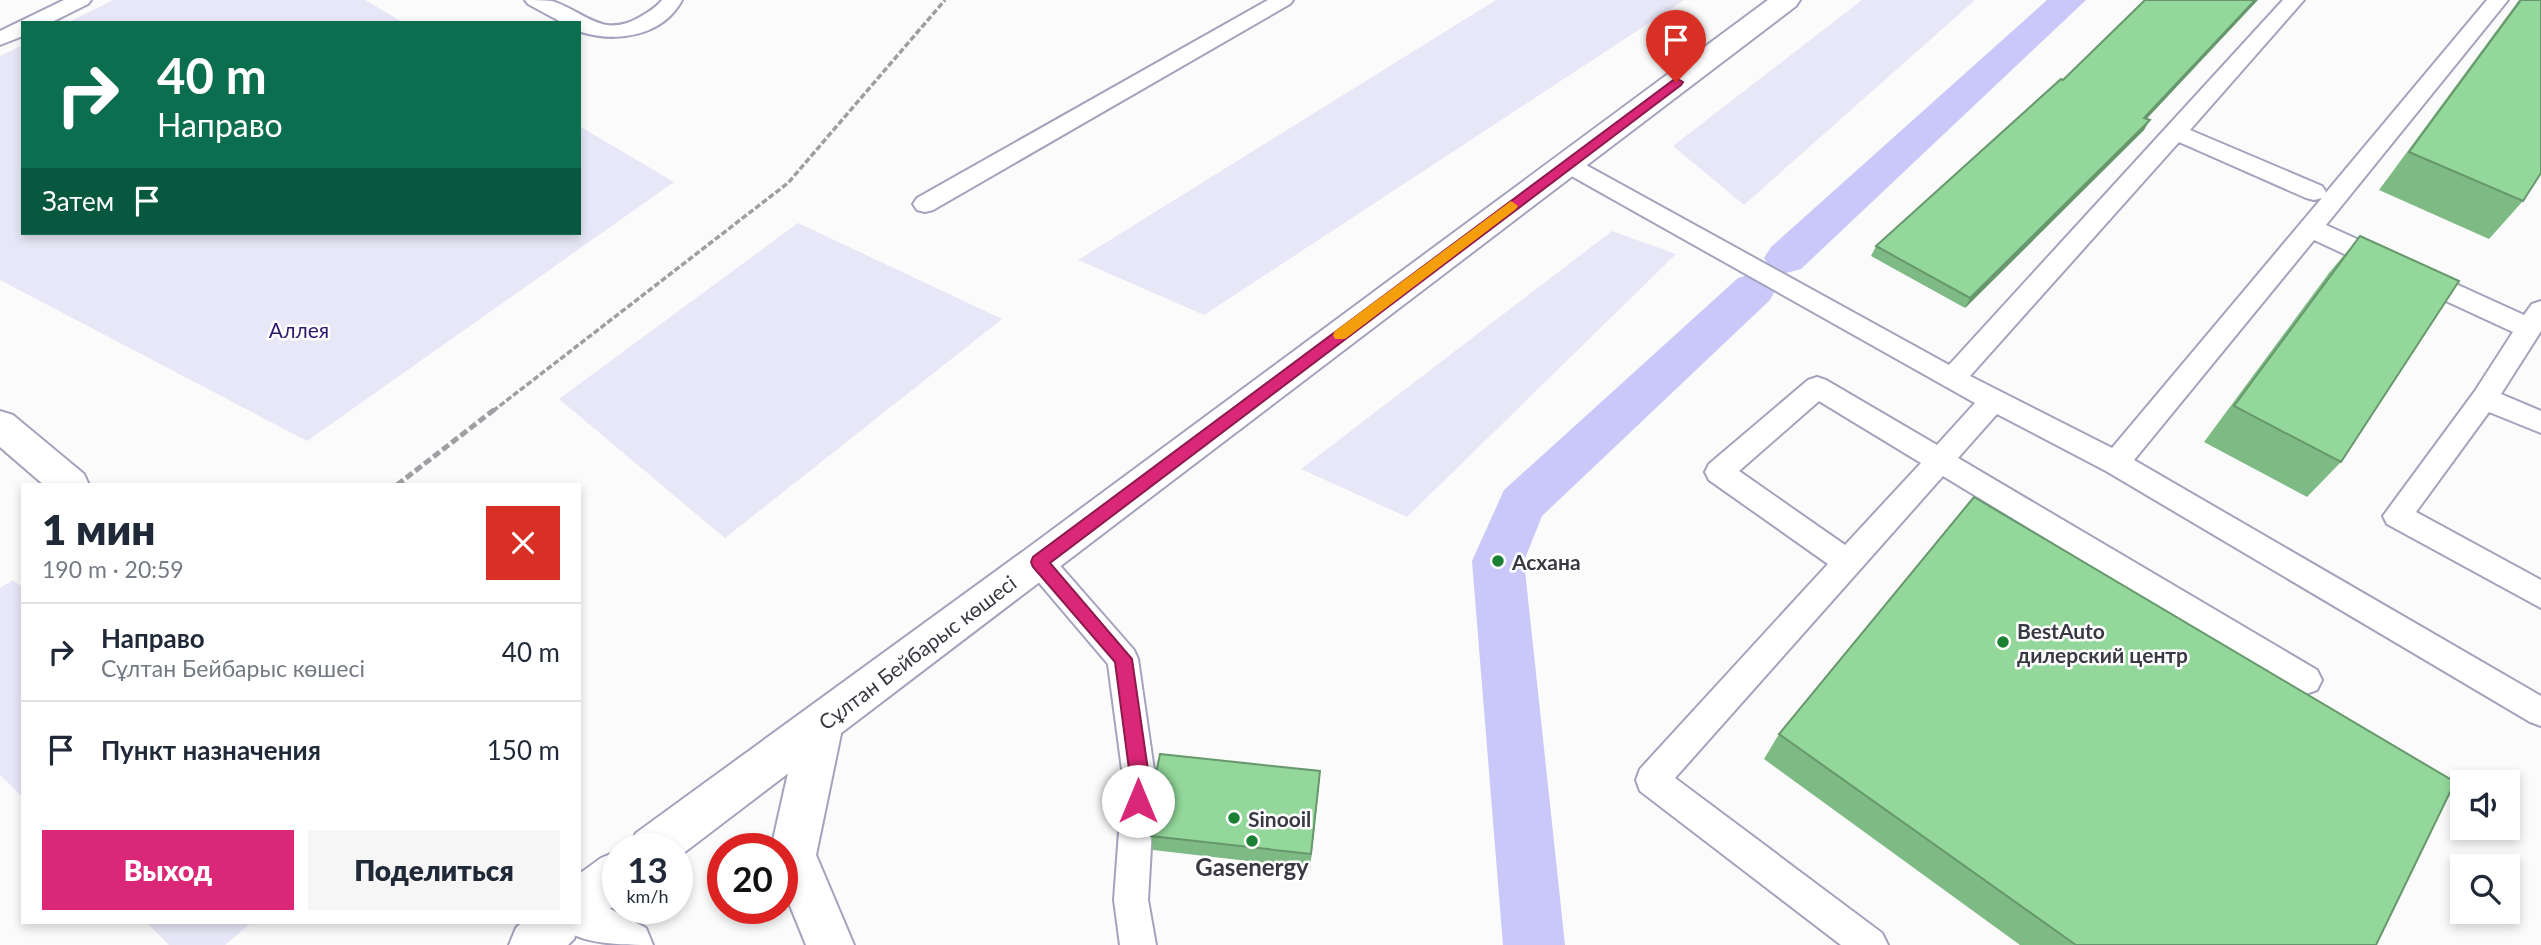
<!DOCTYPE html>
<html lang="ru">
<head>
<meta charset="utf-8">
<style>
  body { margin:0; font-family:Lato,sans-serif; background:#f6f6f7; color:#1f2937; height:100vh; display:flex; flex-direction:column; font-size:26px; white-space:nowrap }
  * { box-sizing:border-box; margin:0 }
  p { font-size:23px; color:#747a83 }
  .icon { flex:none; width:38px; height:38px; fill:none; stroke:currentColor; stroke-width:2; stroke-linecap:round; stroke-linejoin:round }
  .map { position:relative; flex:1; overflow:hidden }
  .side { position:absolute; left:21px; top:483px; width:560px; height:441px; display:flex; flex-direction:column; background:#fff; border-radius:0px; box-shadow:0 4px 10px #0003 }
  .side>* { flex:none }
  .top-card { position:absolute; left:21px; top:21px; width:560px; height:214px; border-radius:0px; box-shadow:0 4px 10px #0003; background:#0b6e4f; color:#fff; overflow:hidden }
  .fabs { position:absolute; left:2450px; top:770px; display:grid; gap:14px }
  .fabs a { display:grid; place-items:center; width:70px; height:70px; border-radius:0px; background:#fff; box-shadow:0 4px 10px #0003; font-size:35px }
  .speed { position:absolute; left:602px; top:833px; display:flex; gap:14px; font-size:35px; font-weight:700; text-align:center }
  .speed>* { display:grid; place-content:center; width:91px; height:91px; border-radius:50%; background:#fff; box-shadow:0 4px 10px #0003; line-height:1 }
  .speed small { font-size:18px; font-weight:400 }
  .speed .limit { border:10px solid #d22; background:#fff; color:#111 }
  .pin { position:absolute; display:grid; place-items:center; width:60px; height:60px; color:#fff; margin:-72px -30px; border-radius:50% 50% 50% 0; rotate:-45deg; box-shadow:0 0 7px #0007 }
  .pin .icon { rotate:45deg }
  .me { position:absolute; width:77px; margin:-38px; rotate:0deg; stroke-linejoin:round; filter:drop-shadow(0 0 5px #0008) }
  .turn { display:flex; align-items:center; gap:24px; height:147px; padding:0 21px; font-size:32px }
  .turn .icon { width:91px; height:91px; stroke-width:2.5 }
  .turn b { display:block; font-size:49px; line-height:60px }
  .then { display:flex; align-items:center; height:66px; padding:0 21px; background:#0003; gap:14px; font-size:26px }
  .round { display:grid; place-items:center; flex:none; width:74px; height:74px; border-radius:0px; background:#f6f6f7 }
  .overview { display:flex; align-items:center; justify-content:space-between; height:119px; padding:0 21px }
  h1 { font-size:42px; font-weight:800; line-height:52px }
  .action { display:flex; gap:14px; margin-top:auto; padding:14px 21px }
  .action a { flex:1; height:80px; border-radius:0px; background:#db2777; color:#fff; font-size:28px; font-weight:800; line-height:80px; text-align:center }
  .action a+a { background:#f6f6f7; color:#1f2937 }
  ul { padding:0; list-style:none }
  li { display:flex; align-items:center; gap:21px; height:98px; padding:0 21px; border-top:2px solid #e0e1e3 }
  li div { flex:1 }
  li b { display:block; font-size:26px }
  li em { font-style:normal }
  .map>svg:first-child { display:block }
  .green { fill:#e7e7f7 }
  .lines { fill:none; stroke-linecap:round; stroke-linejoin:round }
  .canal { fill:#c9c8f8; fill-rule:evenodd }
  .lane-casing { stroke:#a4a3bd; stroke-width:4 }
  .secondary-casing { stroke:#a4a3bd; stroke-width:4 }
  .primary-casing { stroke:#a4a3bd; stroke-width:4 }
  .path-far1 { stroke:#9e9ea3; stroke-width:3.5; stroke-dasharray:6 2.5; stroke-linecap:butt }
  .path { stroke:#9e9ea3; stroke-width:5; stroke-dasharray:8 3.5; stroke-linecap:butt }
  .lane { fill:#fff; fill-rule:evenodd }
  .secondary { fill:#fff; fill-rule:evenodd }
  .primary { fill:#fff; fill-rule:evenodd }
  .wall { fill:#7eba84 }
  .shaded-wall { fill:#67976c }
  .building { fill:#93d89a; stroke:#67976c; stroke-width:2 }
  .route { fill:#db2777; stroke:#8e194d; stroke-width:2 }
  .slow { fill:#f59e0b }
  .poi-dot { fill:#1c8034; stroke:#fff; stroke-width:2.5 }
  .labels { text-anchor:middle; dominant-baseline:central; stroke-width:5; stroke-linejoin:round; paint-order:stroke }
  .park-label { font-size:21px; fill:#2f1870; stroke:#fff }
  .poi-label { font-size:21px; font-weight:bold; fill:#393943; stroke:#fff; text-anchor:start }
  .street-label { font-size:21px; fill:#393943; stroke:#fff }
  .near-poi-label { font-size:24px; font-weight:bold; fill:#393943; stroke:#fff }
</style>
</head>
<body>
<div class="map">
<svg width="2541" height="945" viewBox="0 0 2541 945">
  <rect width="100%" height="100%" fill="#fbfbfb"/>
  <!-- green -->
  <path class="green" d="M 113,0 L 365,0 L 404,23 L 67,23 Z
    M 1496,0 L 1684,0 L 1204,315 L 1078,260 Z
    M 1862,0 L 1975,0 L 1744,205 L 1673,146 Z
    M 23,45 L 23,233 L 579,233 L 579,126 L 674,182 L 307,441 L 0,280 L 0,56 Z
    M 798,223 L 1002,319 L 725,538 L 559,399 Z
    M 1612,231 L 1676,254 L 1407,517 L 1301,469 Z
    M 13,580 L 23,588 L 23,798 L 0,775 L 0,588 Z
    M 146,922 L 252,922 L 225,945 L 169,945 Z"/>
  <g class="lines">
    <!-- canal -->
    <path class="canal" d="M 2047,0 L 2086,0 L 1801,269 L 1786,273 L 1771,269 L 1764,258 L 1771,247 Z
      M 1754,273 L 1770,278 L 1776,289 L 1770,300 L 1542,516 L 1524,561 L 1565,945 L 1503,945 L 1472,561 L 1504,490 L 1738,278 Z"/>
    <defs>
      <path id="lane" d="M 64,0 L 91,0 L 88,4 L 50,23 L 23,23 L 23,36 L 0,45 L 0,31 Z
        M 525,0 C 533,0 544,0 552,1 C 586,12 602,39 640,17 C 648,12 656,8 662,0 L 682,0 C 663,36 617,43 581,32 L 579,23 L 563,23 L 528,4 Z
        M 1268,0 L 1293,0 L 1290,4 L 933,210 L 925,212 L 917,210 L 913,204 L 917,198 Z
        M 2283,0 L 2304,0 L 2190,130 L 2322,186 L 2326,192 L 2324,195 L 2487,0 L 2508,0 L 2326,225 L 2524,315 L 2532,304 L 2541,301 L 2541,331 L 2501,394 L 2541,411 L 2541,433 L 2489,412 L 2416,512 L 2541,580 L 2541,608 L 2387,524 L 2383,516 L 2475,391 L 2513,332 L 2314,240 L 2134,460 L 2541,696 L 2541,726 L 2530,722 L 2106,471 L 1997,414 L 1958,458 L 2317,670 L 2322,680 L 2317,690 L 2306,694 L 2295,690 L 1943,476 L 1675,778 L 1882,933 L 1888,945 L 1841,945 L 1640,791 L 1636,780 L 1640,769 L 1828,564 L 1709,480 L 1705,472 L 1709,464 L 1808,380 L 1817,377 L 1826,380 L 1937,445 L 1975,403 L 1559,169 L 1555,164 L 1559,159 L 1567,156 L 1575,159 L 1949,365 ZM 2179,142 L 2306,198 L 2314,200 L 2322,198 L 2112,448 L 1970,376 ZM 1819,401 L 1921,463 L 1845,545 L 1739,471 Z
        M 1039,550 L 1049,553 L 1134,650 L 1138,659 L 1155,777 L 1148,900 L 1156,945 L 1120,945 L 1114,900 L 1123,777 L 1108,664 L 1029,571 L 1024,562 L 1029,553 Z"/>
      <path id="secondary" d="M 0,411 L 13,415 L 84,474 L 89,485 L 44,485 L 0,447 Z
        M 821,704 L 836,710 L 843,724 L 816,855 L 854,945 L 806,945 L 782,886 L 782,849 L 771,849 L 799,724 L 806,710 Z
        M 579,892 L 646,928 L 653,945 C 624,945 572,945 558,922 L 579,922 Z"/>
      <path id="primary" d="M 1768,0 L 1800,0 L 1796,6 L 677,858 L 677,849 L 629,849 L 636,833 L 1025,550 Z
        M 618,851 L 618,903 L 596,919 L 579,926 L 574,939 L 568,945 L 509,945 L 516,928 L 522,922 L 579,922 L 579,874 L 601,858 Z"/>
    </defs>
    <!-- lane casing -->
    <use href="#lane" class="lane-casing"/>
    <!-- secondary casing -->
    <use href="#secondary" class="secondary-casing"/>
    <!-- primary casing -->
    <use href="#primary" class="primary-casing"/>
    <!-- path-far1 -->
    <path class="path-far1" d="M 493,411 L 788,183 L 945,0"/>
    <!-- path -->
    <path class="path" d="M 397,485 L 495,409"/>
    <!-- lane -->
    <use href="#lane" class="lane"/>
    <!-- secondary -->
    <use href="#secondary" class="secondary"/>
    <!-- primary -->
    <use href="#primary" class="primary"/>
  </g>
  <!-- wall -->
  <path class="wall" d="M 2519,0 L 2541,0 L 2523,201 L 2489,239 L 2379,190 Z
    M 2147,119 L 2144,130 L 1965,308 L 1871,256 L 1876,246 Z
    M 2360,236 L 2341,462 L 2307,497 L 2204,442 L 2329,273 Z
    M 1779,734 L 2376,945 L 2020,945 L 1764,759 Z
    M 1320,771 L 1310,868 L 1153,850 L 1151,836 Z"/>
  <!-- shaded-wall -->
  <path class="shaded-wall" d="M 2255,0 L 2258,0 L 2139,127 L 2144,118 Z
    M 2150,120 L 2144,130 L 1965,308 L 1970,298 Z
    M 1320,771 L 1319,786 L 1310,868 L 1311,854 Z"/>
  <!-- building -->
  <path class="building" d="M 2145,0 L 2255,0 L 2144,118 L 2150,120 L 1970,298 L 1876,246 L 2061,79 L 2063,80 Z
    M 2521,0 L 2541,0 L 2541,173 L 2523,201 L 2409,152 Z
    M 2360,236 L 2459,281 L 2341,462 L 2234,406 Z
    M 1974,497 L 2455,782 L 2376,945 L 2076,945 L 1779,734 Z
    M 1160,754 L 1320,771 L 1311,854 L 1151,836 L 1154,783 Z"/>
  <!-- route -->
  <path class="route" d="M 1676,78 L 1683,82 L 1681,85 L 1050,563 L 1132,659 L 1149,777 L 1144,808 L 1138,810 L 1131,808 L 1128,801 L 1130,777 L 1115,662 L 1033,567 L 1031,562 L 1033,557 Z"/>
  <!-- slow -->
  <path class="slow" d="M 1511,201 L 1518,206 L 1516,209 L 1345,339 L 1335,339 L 1333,335 L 1335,331 Z"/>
  <!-- markers -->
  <g class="poi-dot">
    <circle cx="1498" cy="561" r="7"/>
    <circle cx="2003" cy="642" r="7"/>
    <circle cx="1234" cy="818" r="7"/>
    <circle cx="1252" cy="841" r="7"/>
  </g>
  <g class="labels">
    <!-- park labels -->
    <g class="park-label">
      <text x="299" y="329">Аллея</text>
    </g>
    <!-- poi labels -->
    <g class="poi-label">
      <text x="1512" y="561">Асхана</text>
      <text x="2017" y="630">BestAuto<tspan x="2017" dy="24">дилерский центр</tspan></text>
      <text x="1248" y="818">Sinooil</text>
    </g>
    <!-- street labels -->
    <g class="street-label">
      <text transform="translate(917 652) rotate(-37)">Сұлтан Бейбарыс көшесі</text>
    </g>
    <!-- near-poi labels -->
    <g class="near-poi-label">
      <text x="1252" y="866">Gasenergy</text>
    </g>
  </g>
</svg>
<div class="fabs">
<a><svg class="icon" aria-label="sound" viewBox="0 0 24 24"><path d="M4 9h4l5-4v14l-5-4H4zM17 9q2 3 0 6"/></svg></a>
<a><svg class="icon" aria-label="search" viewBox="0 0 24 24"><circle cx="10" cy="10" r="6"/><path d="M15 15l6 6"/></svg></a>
</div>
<div class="speed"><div>13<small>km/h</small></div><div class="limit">20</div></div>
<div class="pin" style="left:1676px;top:82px;background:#d93025"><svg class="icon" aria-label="arrive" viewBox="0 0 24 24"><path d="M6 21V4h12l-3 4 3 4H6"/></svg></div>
<svg class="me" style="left:1138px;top:801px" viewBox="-20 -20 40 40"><circle r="19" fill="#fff"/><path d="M0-13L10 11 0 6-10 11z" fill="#db2777"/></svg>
<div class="top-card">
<div class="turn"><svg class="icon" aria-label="right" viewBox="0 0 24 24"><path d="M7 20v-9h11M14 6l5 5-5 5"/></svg><div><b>40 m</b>Направо</div></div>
<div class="then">Затем<svg class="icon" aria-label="arrive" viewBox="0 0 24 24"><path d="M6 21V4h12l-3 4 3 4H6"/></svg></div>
</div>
<section class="side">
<div class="overview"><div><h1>1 мин</h1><p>190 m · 20:59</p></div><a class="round" style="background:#d93025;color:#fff"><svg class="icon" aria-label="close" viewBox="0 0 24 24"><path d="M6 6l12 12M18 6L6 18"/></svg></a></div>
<ul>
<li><svg class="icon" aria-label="right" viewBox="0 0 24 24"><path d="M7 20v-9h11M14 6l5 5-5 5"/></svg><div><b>Направо</b><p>Сұлтан Бейбарыс көшесі</p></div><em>40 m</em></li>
<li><svg class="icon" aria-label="arrive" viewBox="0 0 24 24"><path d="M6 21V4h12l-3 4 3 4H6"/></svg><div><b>Пункт назначения</b></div><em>150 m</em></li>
</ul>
<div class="action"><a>Выход</a><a>Поделиться</a></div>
</section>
</div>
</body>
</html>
